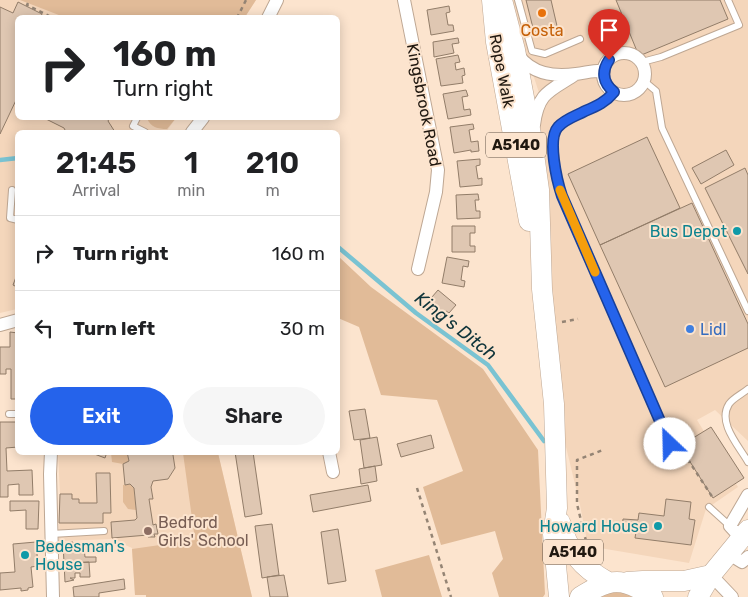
<!DOCTYPE html>
<html lang="en">
<head>
<meta charset="utf-8">
<style>
  body { margin:0; font-family:Rubik,sans-serif; background:#f6f6f6; color:#202124; height:100vh; display:flex; flex-direction:column; font-size:19px; white-space:nowrap }
  * { box-sizing:border-box; margin:0 }
  p { font-size:16px; color:#757577 }
  .icon { flex:none; width:28px; height:28px; fill:none; stroke:currentColor; stroke-width:2; stroke-linecap:round; stroke-linejoin:round }
  .map { position:relative; flex:1; overflow:hidden }
  .sheet { position:absolute; left:15px; top:130px; width:325px; height:325px; display:flex; flex-direction:column; background:#fff; border-radius:8px; box-shadow:0 2px 12px #0003 }
  .sheet>* { flex:none }
  .top-card { position:absolute; left:15px; top:15px; width:325px; height:105px; border-radius:8px; box-shadow:0 2px 12px #0003; background:#fff; color:#202124; overflow:hidden }
  .pin { position:absolute; display:grid; place-items:center; width:42px; height:42px; color:#fff; margin:-51px -21px; border-radius:50% 50% 50% 0; rotate:-45deg; box-shadow:0 0 5px #0007 }
  .pin .icon { rotate:45deg }
  .me { position:absolute; width:55px; margin:-28px; rotate:336deg; stroke-linejoin:round; filter:drop-shadow(0 0 4px #0008) }
  .turn { display:flex; align-items:center; gap:18px; height:105px; padding:0 15px; font-size:22px }
  .turn .icon { width:65px; height:65px; stroke-width:2.5 }
  .turn b { display:block; font-size:35px; line-height:42px }
  .eta { display:flex; justify-content:space-evenly; align-items:center; height:85px; text-align:center }
  .eta b { font-size:30px; font-weight:600; line-height:35px }
  .action { display:flex; gap:10px; margin-top:auto; padding:10px 15px }
  .action a { flex:1; height:58px; border-radius:30px; background:#2563eb; color:#fff; font-size:20px; font-weight:600; line-height:58px; text-align:center }
  .action a+a { background:#f6f6f6; color:#202124 }
  ul { padding:0; list-style:none }
  li { display:flex; align-items:center; gap:15px; height:75px; padding:0 15px; border-top:1px solid #e0e0e0 }
  li div { flex:1 }
  li b { display:block; font-size:19px }
  li em { font-style:normal }
  .map>svg:first-child { display:block }
  .built { fill:#f4d6bb }
  .green { fill:#e1bb98 }
  .lines { fill:none; stroke-linecap:round; stroke-linejoin:round }
  .stream { stroke:#7ac3d2; stroke-width:4.5 }
  .building { fill:#dfc7b2; stroke:#927d69 }
  .service-casing { stroke:#bea793; stroke-width:8 }
  .minor-casing { stroke:#bea793; stroke-width:14 }
  .primary-casing { stroke:#bea793; stroke-width:21 }
  .path { stroke:#948474; stroke-width:2.5; stroke-dasharray:4 4; stroke-linecap:butt }
  .service { stroke:#fff; stroke-width:6 }
  .minor { stroke:#fff; stroke-width:12 }
  .primary { stroke:#fff; stroke-width:20 }
  .route-casing { stroke:#184099; stroke-width:12 }
  .route { stroke:#2563eb; stroke-width:9 }
  .slow { stroke:#f59e0b; stroke-width:9 }
  .food-dot { fill:#e8710a; stroke:#fce4ce; stroke-width:2 }
  .culture-dot { fill:#0f9aa8; stroke:#fce4ce; stroke-width:2 }
  .shop-dot { fill:#3f7fe0; stroke:#fce4ce; stroke-width:2 }
  .education-dot { fill:#8d6e63; stroke:#fce4ce; stroke-width:2 }
  .labels { text-anchor:middle; dominant-baseline:central; stroke-width:4; stroke-linejoin:round; paint-order:stroke }
  .shield { fill:#fce4ce; stroke:#625549; stroke-width:1 }
  .shield-label { font-size:15px; font-weight:bold; fill:#201810 }
  .food-label { font-size:16px; fill:#c56008; stroke:#fce4ce }
  .street-label { font-size:16px; fill:#201810; stroke:#fce4ce }
  .culture-label { font-size:16px; fill:#0d838f; stroke:#fce4ce; text-anchor:end }
  .shop-label { font-size:16px; fill:#366cbe; stroke:#fce4ce; text-anchor:start }
  .education-label { font-size:16px; fill:#785e54; stroke:#fce4ce; text-anchor:start }
  .water-label { font-size:18px; font-style:italic; fill:#0f343a; stroke:#fce4ce }
</style>
</head>
<body>
<div class="map">
<svg width="748" height="597" viewBox="0 0 748 597">
  <rect width="100%" height="100%" fill="#fce4ce"/>
  <!-- built -->
  <path class="built" d="M 0,0 L 256,0 L 245,17 L 18,18 L 18,118 L 176,118 L 166,132 L 18,132 L 17,309 L 0,313 Z
    M 511,0 L 748,0 L 748,441 L 715,410 L 697,420 L 738,487 L 706,509 L 689,563 L 588,546 L 580,505 L 560,422 L 540,131 L 543,105 L 529,62 L 523,53 Z
    M 58,453 L 218,453 L 252,597 L 146,597 L 146,595 L 135,595 L 132,548 L 112,539 L 59,541 L 60,494 Z"/>
  <!-- green -->
  <path class="green" d="M 20,0 L 256,0 L 245,17 L 64,17 Z
    M 147,118 L 176,118 L 167,129 C 158,129 150,127 147,118 Z
    M 338,256 L 371,287 L 483,369 L 538,450 L 545,594 L 543,597 L 499,597 L 492,573 L 503,559 L 495,531 L 441,545 L 423,487 L 463,471 L 437,400 L 381,395 L 359,327 L 338,318 Z
    M 111,453 L 127,453 L 129,461 L 123,464 L 112,462 Z
    M 183,453 L 218,453 L 252,597 L 146,597 L 146,595 L 135,595 L 132,549 L 195,540 Z
    M 130,484 L 134,488 L 136,510 L 128,509 L 123,502 L 123,485 Z
    M 429,555 L 442,597 L 382,597 L 375,570 Z
    M 609,592 L 628,593 L 637,597 L 596,597 Z"/>
  <g class="lines">
    <!-- stream -->
    <path class="stream" d="M 0,160 L 18,158
      M 338,247 L 416,313 L 488,365 L 544,441"/>
  </g>
  <!-- building -->
  <path class="building" d="M 526,0 L 551,0 L 557,26 L 534,32 Z
    M 616,0 L 720,0 L 728,19 L 639,56 Z
    M 18,2 L 42,14 L 40,18 L 18,18 L 18,96 L 0,134 L 0,7 L 13,13 Z
    M 449,6 L 450,12 L 446,13 L 448,25 L 453,25 L 454,31 L 431,35 L 427,10 Z
    M 458,38 L 459,43 L 452,44 L 454,53 L 434,57 L 433,42 Z
    M 458,55 L 460,62 L 455,63 L 456,70 L 464,68 L 465,75 L 462,76 L 463,83 L 441,86 L 436,59 Z
    M 466,90 L 468,96 L 462,97 L 464,110 L 470,109 L 471,115 L 448,119 L 443,94 Z
    M 44,118 L 115,118 L 114,119 L 109,119 L 108,121 L 115,132 L 66,132 L 64,128 Z
    M 473,124 L 474,129 L 469,130 L 471,142 L 478,141 L 479,151 L 471,152 L 471,150 L 454,153 L 450,127 Z
    M 647,137 L 680,208 L 600,245 L 568,174 Z
    M 726,150 L 734,165 L 701,184 L 692,168 Z
    M 480,159 L 480,165 L 476,166 L 478,179 L 482,178 L 482,185 L 460,187 L 457,161 Z
    M 745,168 L 748,175 L 748,274 L 705,188 Z
    M 478,194 L 479,200 L 475,200 L 476,211 L 480,211 L 480,218 L 457,219 L 456,195 Z
    M 692,203 L 748,324 L 748,348 L 665,387 L 600,245 Z
    M 452,226 L 475,226 L 475,233 L 470,233 L 470,246 L 475,246 L 475,252 L 452,252 Z
    M 447,257 L 469,261 L 468,267 L 463,266 L 461,280 L 465,281 L 464,287 L 442,283 Z
    M 16,277 L 18,278 L 18,291 L 16,290 L 17,287 L 13,285 Z
    M 438,290 L 456,305 L 449,313 L 446,311 L 441,317 L 426,304 Z
    M 10,332 L 18,333 L 18,399 L 11,399 L 11,369 L 6,369 L 6,374 L 0,374 L 0,347 L 10,347 Z
    M 365,409 L 370,438 L 354,440 L 349,411 Z
    M 0,422 L 18,422 L 18,447 L 6,448 L 7,471 L 32,470 L 33,495 L 19,495 L 19,484 L 8,485 L 8,497 L 0,497 Z
    M 711,427 L 744,478 L 713,498 L 680,446 Z
    M 431,435 L 434,448 L 401,457 L 397,444 Z
    M 377,437 L 382,465 L 364,468 L 360,440 Z
    M 89,452 L 107,452 L 105,458 Z
    M 127,452 L 170,452 L 173,455 L 175,468 L 168,479 L 153,481 L 151,487 L 153,499 L 149,499 L 153,525 L 156,524 L 158,534 L 154,534 L 155,537 L 148,537 L 148,535 L 112,538 L 111,522 L 135,520 L 137,518 L 134,488 L 130,484 L 125,485 L 123,464 L 129,461 Z
    M 235,452 L 253,452 L 262,514 L 245,517 Z
    M 375,466 L 377,481 L 361,484 L 359,469 Z
    M 96,473 L 110,473 L 111,513 L 103,513 L 103,523 L 59,523 L 60,494 L 72,494 L 72,499 L 79,499 L 79,503 L 97,503 Z
    M 368,485 L 371,501 L 313,512 L 310,495 Z
    M 666,499 L 691,502 L 689,519 L 695,520 L 691,545 L 635,538 L 636,532 L 622,531 L 623,519 L 638,520 L 639,513 L 664,516 Z
    M 10,501 L 39,501 L 38,529 L 26,529 L 26,510 L 10,511 Z
    M 272,524 L 279,575 L 262,578 L 255,526 Z
    M 338,529 L 346,581 L 328,584 L 321,532 Z
    M 36,542 L 38,566 L 31,567 L 33,587 L 28,588 L 28,590 L 21,591 L 21,588 L 0,590 L 0,573 L 15,572 L 13,544 Z
    M 73,542 L 74,548 L 84,548 L 85,557 L 96,557 L 96,562 L 64,563 L 63,543 Z
    M 89,562 L 90,577 L 80,577 L 80,573 L 75,573 L 75,578 L 70,578 L 74,580 L 65,582 L 64,563 Z
    M 284,575 L 288,597 L 270,597 L 267,577 Z
    M 124,579 L 125,589 L 99,593 L 99,597 L 74,597 L 73,587 Z"/>
  <g class="lines">
    <defs>
      <path id="service" d="M 518,0 L 532,51 L 545,54 L 580,39
        M 642,62 L 661,57 L 739,25 L 728,0
        M 644,81 L 656,91 L 662,128 L 748,311
        M 614,92 C 607,101 599,105 589,110 C 579,114 566,118 558,127 C 547,139 557,181 562,196 L 670,443
        M 137,118 L 133,126 L 145,132
        M 12,190 L 10,218 L 18,220
        M 748,389 C 742,394 733,398 729,404 C 717,423 739,446 748,462
        M 9,414 L 18,414
        M 709,507 L 730,526
        M 51,534 L 104,531"/>
      <path id="minor" d="M 404,0 L 438,170 L 436,192 L 418,269
        M 268,18 L 277,0
        M603 74a21 21 0 1 1 42 0a21 21 0 1 1-42 0Z
        M 518,55 C 532,74 553,77 576,74 C 586,73 594,70 604,71
        M 534,125 C 538,92 550,91 576,74
        M 192,132 L 203,118
        M 0,325 L 18,320
        M 51,452 L 50,474 L 53,597
        M 329,452 L 333,472
        M 741,538 L 730,526 L 748,495
        M 729,554 L 742,562 L 748,557
        M 711,575 L 732,597"/>
      <path id="primary" d="M 492,0 L 496,42 L 529,221
        M 502,0 L 515,50 L 532,140 L 539,190 L 542,289 L 554,404 L 557,508 L 553,534 L 559,597
        M 560,522 C 568,551 582,568 608,582
        M 627,582 L 643,581 L 684,581 L 711,575
        M 580,597 C 612,577 622,577 653,597
        M 698,597 L 711,575 L 748,530"/>
    </defs>
    <!-- service casing -->
    <use href="#service" class="service-casing"/>
    <!-- minor casing -->
    <use href="#minor" class="minor-casing"/>
    <!-- primary casing -->
    <use href="#primary" class="primary-casing"/>
    <!-- path -->
    <path class="path" d="M 28,3 L 27,5 L 53,18
      M 237,18 L 246,0
      M 562,322 L 578,319
      M 679,446 L 713,498
      M 417,488 L 451,597
      M 586,541 L 577,504 L 577,460 L 603,450"/>
    <!-- service -->
    <use href="#service" class="service"/>
    <!-- minor -->
    <use href="#minor" class="minor"/>
    <!-- primary -->
    <use href="#primary" class="primary"/>
  </g>
  <g class="lines">
    <defs>
      <path id="route" d="M 609,60 C 601,72 603,83 614,92 C 606,102 597,106 585,111 C 576,116 565,119 558,127 C 547,139 557,181 562,196 L 670,444"/>
    </defs>
    <!-- route casing -->
    <use href="#route" class="route-casing"/>
    <!-- route -->
    <use href="#route" class="route"/>
    <!-- slow -->
    <path class="slow" d="M 560,190 L 595,272"/>
  </g>
  <!-- markers -->
  <circle class="food-dot" cx="542" cy="13" r="5"/>
  <g class="culture-dot">
    <circle cx="737" cy="231" r="5"/>
    <circle cx="658" cy="526" r="5"/>
    <circle cx="25" cy="555" r="5"/>
  </g>
  <circle class="shop-dot" cx="690" cy="329" r="5"/>
  <circle class="education-dot" cx="148" cy="531" r="5"/>
  <g class="labels">
    <!-- shield labels -->
    <g class="shield">
      <rect x="486" y="132.5" width="60" height="25" rx="4"/>
      <rect x="543" y="539.5" width="60" height="25" rx="4"/>
    </g>
    <g class="shield-label">
      <text x="516" y="145">A5140</text>
      <text x="573" y="552">A5140</text>
    </g>
    <!-- food labels -->
    <g class="food-label">
      <text x="542" y="30">Costa</text>
    </g>
    <!-- street labels -->
    <g class="street-label">
      <text transform="translate(502 71) rotate(79)">Rope Walk</text>
      <text transform="translate(424 105) rotate(79)">Kingsbrook Road</text>
    </g>
    <!-- culture labels -->
    <g class="culture-label">
      <text x="727" y="231">Bus Depot</text>
      <text x="648" y="526">Howard House</text>
      <text x="35" y="546" text-anchor="start">Bedesman's<tspan x="35" dy="18">House</tspan></text>
    </g>
    <!-- shop labels -->
    <g class="shop-label">
      <text x="700" y="329">Lidl</text>
    </g>
    <!-- education labels -->
    <g class="education-label">
      <text x="158" y="522">Bedford<tspan x="158" dy="18">Girls' School</tspan></text>
    </g>
    <!-- water labels -->
    <g class="water-label">
      <text transform="translate(456 326) rotate(38)">King's Ditch</text>
    </g>
  </g>
</svg>
<div class="pin" style="left:609px;top:60px;background:#d93025"><svg class="icon" aria-label="arrive" viewBox="0 0 24 24"><path d="M6 21V4h12l-3 4 3 4H6"/></svg></div>
<svg class="me" style="left:670px;top:444px" viewBox="-20 -20 40 40"><circle r="19" fill="#fff"/><path d="M0-13L10 11 0 6-10 11z" fill="#2563eb"/></svg>
<div class="top-card">
<div class="turn"><svg class="icon" aria-label="right" viewBox="0 0 24 24"><path d="M7 20v-9h11M14 6l5 5-5 5"/></svg><div><b>160 m</b>Turn right</div></div>
</div>
<section class="sheet">
<div class="eta">
<div><b>21:45</b><p>Arrival</p></div>
<div><b>1</b><p>min</p></div>
<div><b>210</b><p>m</p></div>
</div>
<ul>
<li><svg class="icon" aria-label="right" viewBox="0 0 24 24"><path d="M7 20v-9h11M14 6l5 5-5 5"/></svg><div><b>Turn right</b></div><em>160 m</em></li>
<li><svg class="icon" aria-label="left" viewBox="0 0 24 24"><path d="M17 20v-9H6M10 6l-5 5 5 5"/></svg><div><b>Turn left</b></div><em>30 m</em></li>
</ul>
<div class="action"><a>Exit</a><a>Share</a></div>
</section>
</div>
</body>
</html>
